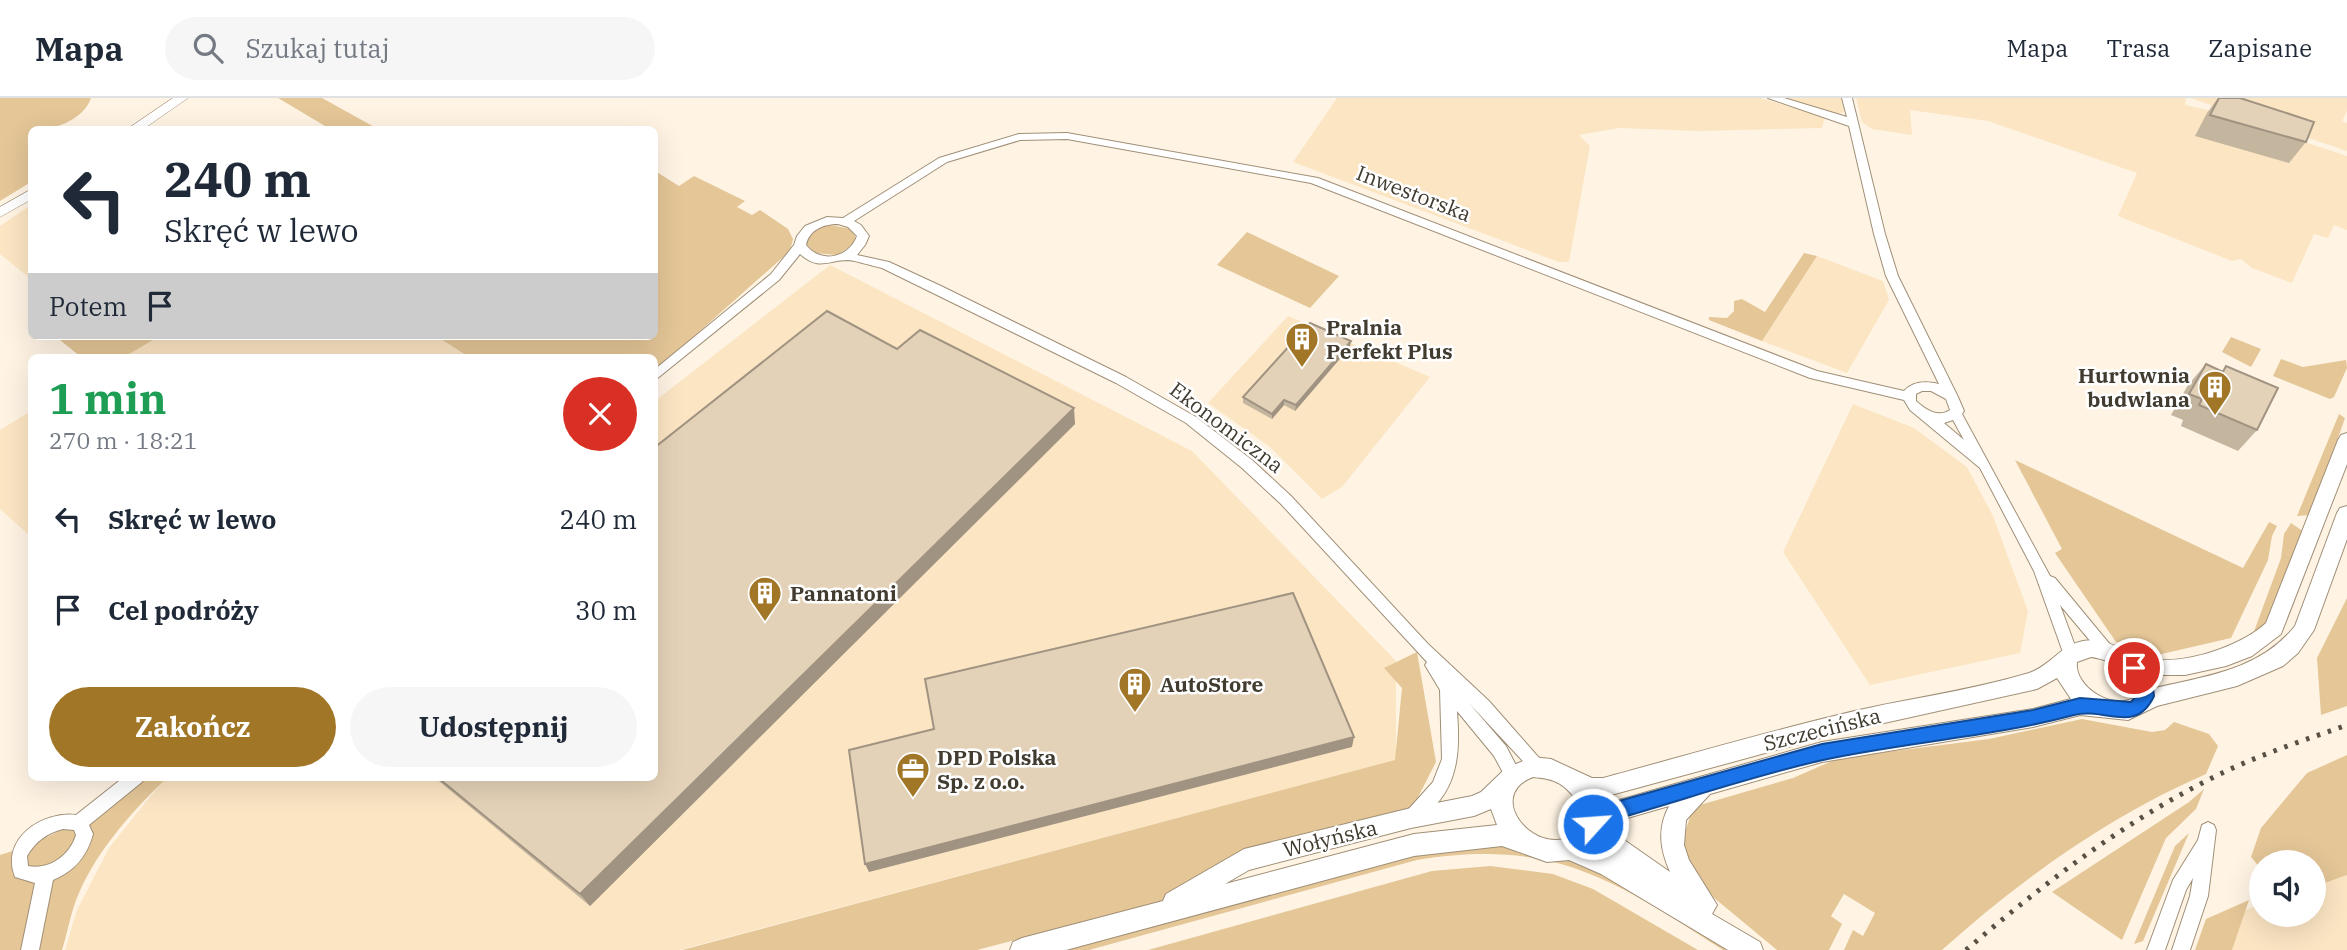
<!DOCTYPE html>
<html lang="pl">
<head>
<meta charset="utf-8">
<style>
  body { margin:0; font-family:"IBM Plex Serif",serif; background:#f6f6f7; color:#1f2937; height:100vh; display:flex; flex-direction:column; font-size:26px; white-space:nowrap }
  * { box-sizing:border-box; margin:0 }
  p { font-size:23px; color:#747a83 }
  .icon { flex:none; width:38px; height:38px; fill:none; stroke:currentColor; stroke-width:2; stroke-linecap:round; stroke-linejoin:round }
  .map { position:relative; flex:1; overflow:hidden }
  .details { position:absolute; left:28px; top:256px; width:630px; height:427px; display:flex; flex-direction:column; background:#fff; border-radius:10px; box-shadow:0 7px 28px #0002 }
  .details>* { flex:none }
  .hud { position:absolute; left:28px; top:28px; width:630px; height:214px; border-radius:10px; box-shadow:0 7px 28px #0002; background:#fff; color:#1f2937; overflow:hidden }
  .controls { position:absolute; left:2249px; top:752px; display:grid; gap:14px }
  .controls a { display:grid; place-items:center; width:77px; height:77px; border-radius:50%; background:#fff; box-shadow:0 7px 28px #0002; font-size:35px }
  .pin { position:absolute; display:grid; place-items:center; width:60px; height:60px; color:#fff; margin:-30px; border:4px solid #fff; border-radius:50%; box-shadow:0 2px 7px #0007 }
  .me { position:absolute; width:77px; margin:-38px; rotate:64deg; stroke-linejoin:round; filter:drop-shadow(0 0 5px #0008) }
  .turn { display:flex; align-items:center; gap:24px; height:147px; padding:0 21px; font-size:32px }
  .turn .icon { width:91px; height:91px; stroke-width:2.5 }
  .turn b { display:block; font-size:49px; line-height:60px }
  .then { display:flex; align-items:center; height:66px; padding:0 21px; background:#0003; gap:14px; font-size:26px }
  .round { display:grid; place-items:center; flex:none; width:74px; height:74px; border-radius:37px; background:#f6f6f7 }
  .headline { display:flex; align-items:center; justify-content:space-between; height:119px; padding:0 21px }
  h1 { font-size:42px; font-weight:700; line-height:52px; color:#1e9e55 }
  .cta { display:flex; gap:14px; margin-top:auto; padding:14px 21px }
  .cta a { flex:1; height:80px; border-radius:42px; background:#a27627; color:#fff; font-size:28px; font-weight:700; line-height:80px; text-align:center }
  .cta a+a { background:#f6f6f7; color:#1f2937 }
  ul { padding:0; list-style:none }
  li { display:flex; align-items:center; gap:21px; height:91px; padding:0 21px }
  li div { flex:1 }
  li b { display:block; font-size:26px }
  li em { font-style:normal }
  header { display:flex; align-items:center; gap:42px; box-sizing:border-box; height:98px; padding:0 35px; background:#fff; border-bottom:2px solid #e0e1e3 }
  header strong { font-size:33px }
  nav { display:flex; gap:38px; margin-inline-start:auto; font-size:24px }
  .search { width:490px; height:63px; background:#f6f6f7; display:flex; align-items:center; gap:18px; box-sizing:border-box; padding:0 24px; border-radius:38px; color:#747a83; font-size:26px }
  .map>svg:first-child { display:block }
  .built { fill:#fbe5c3 }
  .green { fill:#e4c697 }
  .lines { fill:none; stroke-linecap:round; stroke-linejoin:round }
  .minor-casing { stroke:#a08f77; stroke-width:2 }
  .tertiary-casing { stroke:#a08f77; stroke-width:1 }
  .secondary-casing { stroke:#a08f77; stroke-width:2 }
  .minor { fill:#fff; fill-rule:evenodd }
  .tertiary { fill:#fff; fill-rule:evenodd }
  .secondary { fill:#fff; fill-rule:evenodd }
  .rail { stroke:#585145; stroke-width:5; stroke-dasharray:3.5 8; stroke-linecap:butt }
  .wall { fill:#c4b59e }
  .shaded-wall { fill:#a09381 }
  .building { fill:#e4d2b8; stroke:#a09381; stroke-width:2 }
  .route { fill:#1a73e8; stroke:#114b97; stroke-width:2 }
  .labels { text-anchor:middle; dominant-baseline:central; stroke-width:5; stroke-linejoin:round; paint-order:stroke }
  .street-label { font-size:21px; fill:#423b30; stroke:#fff }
  .poi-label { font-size:21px; font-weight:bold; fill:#423b30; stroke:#fff; text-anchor:start }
</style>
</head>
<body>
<header>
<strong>Mapa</strong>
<div class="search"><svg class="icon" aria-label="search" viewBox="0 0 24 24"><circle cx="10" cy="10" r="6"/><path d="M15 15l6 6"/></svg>Szukaj tutaj</div>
<nav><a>Mapa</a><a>Trasa</a><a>Zapisane</a></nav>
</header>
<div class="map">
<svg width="2347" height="852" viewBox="0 0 2347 852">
  <rect width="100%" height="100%" fill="#fff4e4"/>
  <!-- built -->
  <path class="built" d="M 1337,0 L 1760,0 L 1825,19 L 1822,30 L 1698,33 L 1619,30 L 1579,37 L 1590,48 L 1569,164 L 1559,164 L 1293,64 Z
    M 1782,0 L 1841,0 L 1844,14 L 1838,16 Z
    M 1856,0 L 2186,0 L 2185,7 L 2208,12 L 2347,58 L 2347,132 L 2334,127 L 2328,140 L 2314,136 L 2292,185 L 2252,170 L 2241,161 L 2232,163 L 2118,118 L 2137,75 L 1988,23 L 1910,12 L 1912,37 L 1872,31 L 1862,24 Z
    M 2190,0 L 2347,0 L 2347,13 L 2342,23 L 2347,25 L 2347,53 Z
    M 31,107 L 31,181 L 0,156 L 0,128 Z
    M 1817,158 L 1883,183 L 1889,202 L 1847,275 L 1762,243 Z
    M 830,167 L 1192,353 L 1396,563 L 1396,662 L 679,852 L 65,852 L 77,812 L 109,750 L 161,685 L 169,679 L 654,679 L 655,303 Z
    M 1288,218 L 1430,279 L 1342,389 L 1322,401 L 1270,349 L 1208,305 Z
    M 160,238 L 436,238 L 469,259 L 124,259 Z
    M 1853,306 L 1914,330 L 1967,369 L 1993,418 L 2028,513 L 2020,555 L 1870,587 L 1783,454 Z
    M 31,313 L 31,439 L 0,411 L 0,332 Z
    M 2347,777 L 2347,852 L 2232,852 L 2245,812 L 2261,807 L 2261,817 L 2314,817 L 2314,789 Z"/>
  <!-- green -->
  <path class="green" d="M 0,0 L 91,0 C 83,23 53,32 32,32 L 31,84 L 0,103 Z
    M 278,0 L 322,0 L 378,31 L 330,31 Z
    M 655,73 L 679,88 L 694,78 L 745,103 L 737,109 L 752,117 L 760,112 L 788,131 L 793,141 L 790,153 L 655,273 L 654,259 L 469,259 L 436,238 L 654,238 Z
    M 830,127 L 851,131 L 856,140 L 855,145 L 837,157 L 815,155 L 807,147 C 808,134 819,130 830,127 Z
    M 1247,134 L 1339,178 L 1310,210 L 1217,167 Z
    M 1804,155 L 1817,158 L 1762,243 L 1709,222 L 1709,219 L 1727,220 L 1734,213 L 1734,203 L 1742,201 L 1765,214 Z
    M 55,238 L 160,238 L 124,259 L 81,259 Z
    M 2231,239 L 2261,251 L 2251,269 L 2222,254 Z
    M 2281,261 L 2303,269 L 2346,262 L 2347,270 L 2334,299 L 2330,301 L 2273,278 Z
    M 2339,316 L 2345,320 L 2311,417 L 2297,418 Z
    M 2015,362 L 2243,470 L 2269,424 L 2277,428 L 2272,438 L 2268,462 L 2231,540 L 2153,558 L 2116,544 L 2055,455 L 2062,451 Z
    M 2291,425 L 2304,434 L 2260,552 L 2245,558 L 2281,460 L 2284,436 Z
    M 2347,500 L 2347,608 L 2321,617 L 2317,560 Z
    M 1417,554 L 1436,664 L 1413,709 L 1161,804 L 977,852 L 682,852 L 1395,662 L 1402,590 L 1384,570 Z
    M 2082,621 L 2152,634 L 2165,632 L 2174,624 L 2209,636 L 2218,648 L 2206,676 C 2109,718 2021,781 1942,852 L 1844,852 L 1853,832 L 1863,838 L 1875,815 L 1844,796 L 1831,818 L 1842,826 L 1829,852 L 1777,852 L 1707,794 L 1680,751 L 1693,709 L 1793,680 L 1839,660 L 1989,641 Z
    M 2347,657 L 2347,777 L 2314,789 L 2314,765 L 2261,765 L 2261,771 L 2251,759 L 2261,730 L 2307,675 Z
    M 144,679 L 168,679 C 134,711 98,751 79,795 C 71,812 68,833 62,852 L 0,852 L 0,757 C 55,741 98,711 144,679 Z
    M 2204,691 L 2196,711 L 2166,740 L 2122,842 L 2052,794 L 2189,704 Z
    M 2189,735 L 2143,843 L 2134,846 L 2175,748 Z
    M 1489,747 L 1541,753 L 1597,770 L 1736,852 L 1723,852 C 1613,781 1553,740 1417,762 L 1089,852 L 1058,852 L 1402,758 Z
    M 1490,768 L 1553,776 L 1593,791 L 1698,852 L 1148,852 L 1432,773 Z
    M 2249,802 L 2232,852 L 2195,852 L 2206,821 Z"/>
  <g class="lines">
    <defs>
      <path id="minor" d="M 1768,0 L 1784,0 L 1847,19 L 1842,0 L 1852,0 L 1885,136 L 1898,178 L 1958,299 L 1964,313 L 1962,316 L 2050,478 L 2055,480 L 2112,549 L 2115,553 L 2112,557 L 2107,559 L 2102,557 L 2060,507 L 2078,556 L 2075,560 L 2070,562 L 2065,560 L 2034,473 L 1980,370 L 1910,312 L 1904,302 L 1810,280 L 1311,85 L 1067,41 L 1020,42 L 947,64 L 854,123 L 861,127 L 869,138 L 865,147 L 857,157 L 889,164 L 941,188 L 1126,279 L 1196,319 L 1252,362 L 1291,398 L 1428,546 L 1489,603 L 1547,669 L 1545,674 L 1539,676 L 1533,674 L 1468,604 L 1506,648 L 1521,677 L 1519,682 L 1513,684 L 1507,682 L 1494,658 L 1457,613 C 1460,651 1459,686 1430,713 C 1424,719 1419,724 1412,727 L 1406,724 L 1404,719 L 1406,714 L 1433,684 L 1442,661 L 1440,592 L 1425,567 L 1427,564 L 1281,406 L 1242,370 L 1186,325 L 1116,285 L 882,170 C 871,168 859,163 848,162 C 828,162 819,173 800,156 L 779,182 L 654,283 L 654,272 L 771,176 L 794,147 L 797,138 L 805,128 L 827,119 L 843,120 L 939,60 L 1019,36 L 1067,35 L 1318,80 L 1817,273 L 1904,293 C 1913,283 1926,283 1939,286 L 1886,178 L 1874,136 L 1849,28 ZM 838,126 L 848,129 L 857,138 C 849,160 821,166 806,147 C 809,132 823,126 838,126 ZM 1931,293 L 1946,301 L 1950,312 C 1938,320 1926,312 1916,303 L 1916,296 L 1922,293 ZM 1953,322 L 1964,342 L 1944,325 Z
        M 124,679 L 144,679 L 142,684 L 89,727 L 93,736 C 87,758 75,773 53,782 L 39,852 L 21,852 L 35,785 L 15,779 C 0,741 42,713 76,717 ZM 63,731 L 74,732 L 76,737 C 70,757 50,772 28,768 L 27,758 C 35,744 47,735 63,731 Z
        M 2208,724 L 2214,727 L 2216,732 L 2208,798 L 2190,852 L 2172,852 L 2190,798 L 2193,780 L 2186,792 L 2165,852 L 2147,852 L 2173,782 L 2198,742 L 2202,727 Z"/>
      <path id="tertiary" d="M 173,0 L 188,0 L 142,32 L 126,32 Z
        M 32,91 L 32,101 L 0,119 L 0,109 Z"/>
      <path id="secondary" d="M 2347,335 L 2347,366 L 2281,536 L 2252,558 L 2226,568 L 2185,577 L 2151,577 L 2155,590 C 2207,578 2260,572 2295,528 L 2337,415 L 2340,410 L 2347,408 L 2347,441 L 2314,532 L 2298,555 L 2283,568 L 2237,588 L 2157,608 L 2128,622 L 2080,617 L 2033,629 L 1822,664 L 1710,696 L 1686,722 L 1684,747 L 1689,762 L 1717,807 L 1712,816 L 1760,844 L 1763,852 L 1728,852 L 1601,776 L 1569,762 L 1547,764 L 1502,748 L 1414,758 L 1066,852 L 1010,852 L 1013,844 L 1022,840 L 1163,803 L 1166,796 L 1244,751 L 1411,710 L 1472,698 L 1481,694 L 1506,670 L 1533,659 L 1551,661 L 1592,680 L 1603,680 C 1681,659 1759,636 1838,617 C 1901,601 1967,594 2029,575 C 2050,568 2061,547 2083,543 C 2102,540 2116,548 2132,556 C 2170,573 2238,551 2266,525 L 2338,342 L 2341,337 ZM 2091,559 C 2113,562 2137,575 2133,600 C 2112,612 2074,589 2077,564 ZM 2057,580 L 2071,601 L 2033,611 L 1822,644 L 1619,702 L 1603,709 L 1600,700 L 1839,635 L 2037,591 ZM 1533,679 C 1543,680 1552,681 1560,686 C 1576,696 1596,726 1572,738 C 1534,758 1484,698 1533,679 ZM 1669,708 C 1657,731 1660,751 1670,774 L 1607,730 L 1624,721 ZM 1491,711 L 1497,727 L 1414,736 L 1225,786 L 1249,772 L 1411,730 L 1474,718 Z"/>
    </defs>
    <!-- minor casing -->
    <use href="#minor" class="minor-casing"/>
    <!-- tertiary casing -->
    <use href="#tertiary" class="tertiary-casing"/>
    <!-- secondary casing -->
    <use href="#secondary" class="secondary-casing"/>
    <!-- minor -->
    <use href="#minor" class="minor"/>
    <!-- tertiary -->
    <use href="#tertiary" class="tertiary"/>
    <!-- secondary -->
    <use href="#secondary" class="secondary"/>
    <!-- rail -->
    <path class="rail" d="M 1966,852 C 2042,787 2122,725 2212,680 C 2255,658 2302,643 2347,627"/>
  </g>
  <!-- wall -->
  <path class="wall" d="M 2218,0 L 2240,0 L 2306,44 L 2289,65 L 2195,38 L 2207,15 Z
    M 1350,249 L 1295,313 L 1284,307 L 1272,321 L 1243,305 L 1243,299 Z
    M 897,251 L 1075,326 L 590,808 L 434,679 L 654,679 Z
    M 2206,266 L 2222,273 L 2226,268 L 2257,332 L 2238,353 L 2181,328 L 2183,322 L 2171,317 L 2188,287 Z"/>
  <!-- shaded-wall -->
  <path class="shaded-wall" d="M 1351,243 L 1350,249 L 1295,313 L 1296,307 Z
    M 1284,302 L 1284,307 L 1272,321 L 1272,316 Z
    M 1074,310 L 1075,326 L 590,808 L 580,796 Z
    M 1354,639 L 1352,649 L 869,774 L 865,766 Z"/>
  <!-- building -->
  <path class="building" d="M 2219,0 L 2240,0 L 2314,24 L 2306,44 L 2210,17 Z
    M 827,213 L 897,251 L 920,232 L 1074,310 L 580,796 L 437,679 L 654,679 L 654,350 Z
    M 1310,225 L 1351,243 L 1296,307 L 1284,302 L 1272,316 L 1243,299 Z
    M 2206,266 L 2223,274 L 2226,268 L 2278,290 L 2257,332 L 2199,307 L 2202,301 L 2189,296 Z
    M 1293,495 L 1354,639 L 865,766 L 849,652 L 934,631 L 925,581 Z"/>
  <!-- route -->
  <path class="route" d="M 2134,563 C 2149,568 2153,585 2154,598 C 2136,637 2105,609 2074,617 C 1992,639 1906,644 1823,662 C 1756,677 1689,700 1623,719 L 1593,734 L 1587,732 L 1584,726 L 1587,720 L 1619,703 L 1822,646 L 2033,612 L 2080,600 L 2131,604 L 2137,597 L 2136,586 L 2126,570 L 2128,565 Z"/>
  <!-- icons -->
  <defs>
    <symbol id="building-pin" viewBox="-11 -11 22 30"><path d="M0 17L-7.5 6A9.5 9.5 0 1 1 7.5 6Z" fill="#a27627" stroke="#fff"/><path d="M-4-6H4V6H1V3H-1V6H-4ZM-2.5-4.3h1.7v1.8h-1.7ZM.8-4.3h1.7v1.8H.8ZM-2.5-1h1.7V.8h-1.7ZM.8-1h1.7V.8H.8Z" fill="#fff"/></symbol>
    <symbol id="office-pin" viewBox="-11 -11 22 30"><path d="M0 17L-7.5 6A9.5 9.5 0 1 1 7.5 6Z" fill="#a27627" stroke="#fff"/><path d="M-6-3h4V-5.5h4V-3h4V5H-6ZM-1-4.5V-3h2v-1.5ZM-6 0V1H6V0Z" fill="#fff"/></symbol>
  </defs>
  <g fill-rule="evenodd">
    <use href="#building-pin" x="1283" y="222" width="38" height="52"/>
    <use href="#building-pin" x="2196" y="270" width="38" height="52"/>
    <use href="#building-pin" x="746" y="476" width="38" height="52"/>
    <use href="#building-pin" x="1116" y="567" width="38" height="52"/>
    <use href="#office-pin" x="894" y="652" width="38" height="52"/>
  </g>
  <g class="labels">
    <!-- street labels -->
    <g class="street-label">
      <text transform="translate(1414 95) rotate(21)">Inwestorska</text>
      <text transform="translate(1227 329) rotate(37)">Ekonomiczna</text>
      <text transform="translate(1822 631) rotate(-14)">Szczecińska</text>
      <text transform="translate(1330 740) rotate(-14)">Wołyńska</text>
    </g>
    <!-- poi labels -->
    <g class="poi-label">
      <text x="1326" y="229">Pralnia<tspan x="1326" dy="24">Perfekt Plus</tspan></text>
      <text x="2190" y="277" text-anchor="end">Hurtownia<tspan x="2190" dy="24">budwlana</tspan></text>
      <text x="790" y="495">Pannatoni</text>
      <text x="1160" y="586">AutoStore</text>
      <text x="937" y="659">DPD Polska<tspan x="937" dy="24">Sp. z o.o.</tspan></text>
    </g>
  </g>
</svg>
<div class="controls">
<a><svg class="icon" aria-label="sound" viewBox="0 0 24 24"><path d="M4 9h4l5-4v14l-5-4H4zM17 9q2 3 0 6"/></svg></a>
</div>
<div class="pin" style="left:2134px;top:570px;background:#d93025"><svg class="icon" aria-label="arrive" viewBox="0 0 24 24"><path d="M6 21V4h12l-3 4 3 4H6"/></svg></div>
<svg class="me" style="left:1593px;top:726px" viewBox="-20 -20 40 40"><circle r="17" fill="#1a73e8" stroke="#fff" stroke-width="3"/><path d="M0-11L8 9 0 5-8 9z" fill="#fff"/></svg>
<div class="hud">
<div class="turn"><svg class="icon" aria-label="left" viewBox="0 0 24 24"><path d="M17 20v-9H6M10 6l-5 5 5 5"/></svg><div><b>240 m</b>Skręć w lewo</div></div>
<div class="then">Potem<svg class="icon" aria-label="arrive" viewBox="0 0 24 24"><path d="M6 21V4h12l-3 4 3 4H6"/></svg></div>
</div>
<section class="details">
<div class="headline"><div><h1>1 min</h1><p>270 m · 18:21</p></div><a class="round" style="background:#d93025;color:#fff"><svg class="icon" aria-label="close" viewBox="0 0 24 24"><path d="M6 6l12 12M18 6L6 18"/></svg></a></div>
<ul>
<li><svg class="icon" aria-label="left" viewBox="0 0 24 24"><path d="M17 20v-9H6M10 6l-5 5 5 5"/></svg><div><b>Skręć w lewo</b></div><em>240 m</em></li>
<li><svg class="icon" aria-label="arrive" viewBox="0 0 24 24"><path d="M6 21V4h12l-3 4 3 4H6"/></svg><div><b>Cel podróży</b></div><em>30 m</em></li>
</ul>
<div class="cta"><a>Zakończ</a><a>Udostępnij</a></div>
</section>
</div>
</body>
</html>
